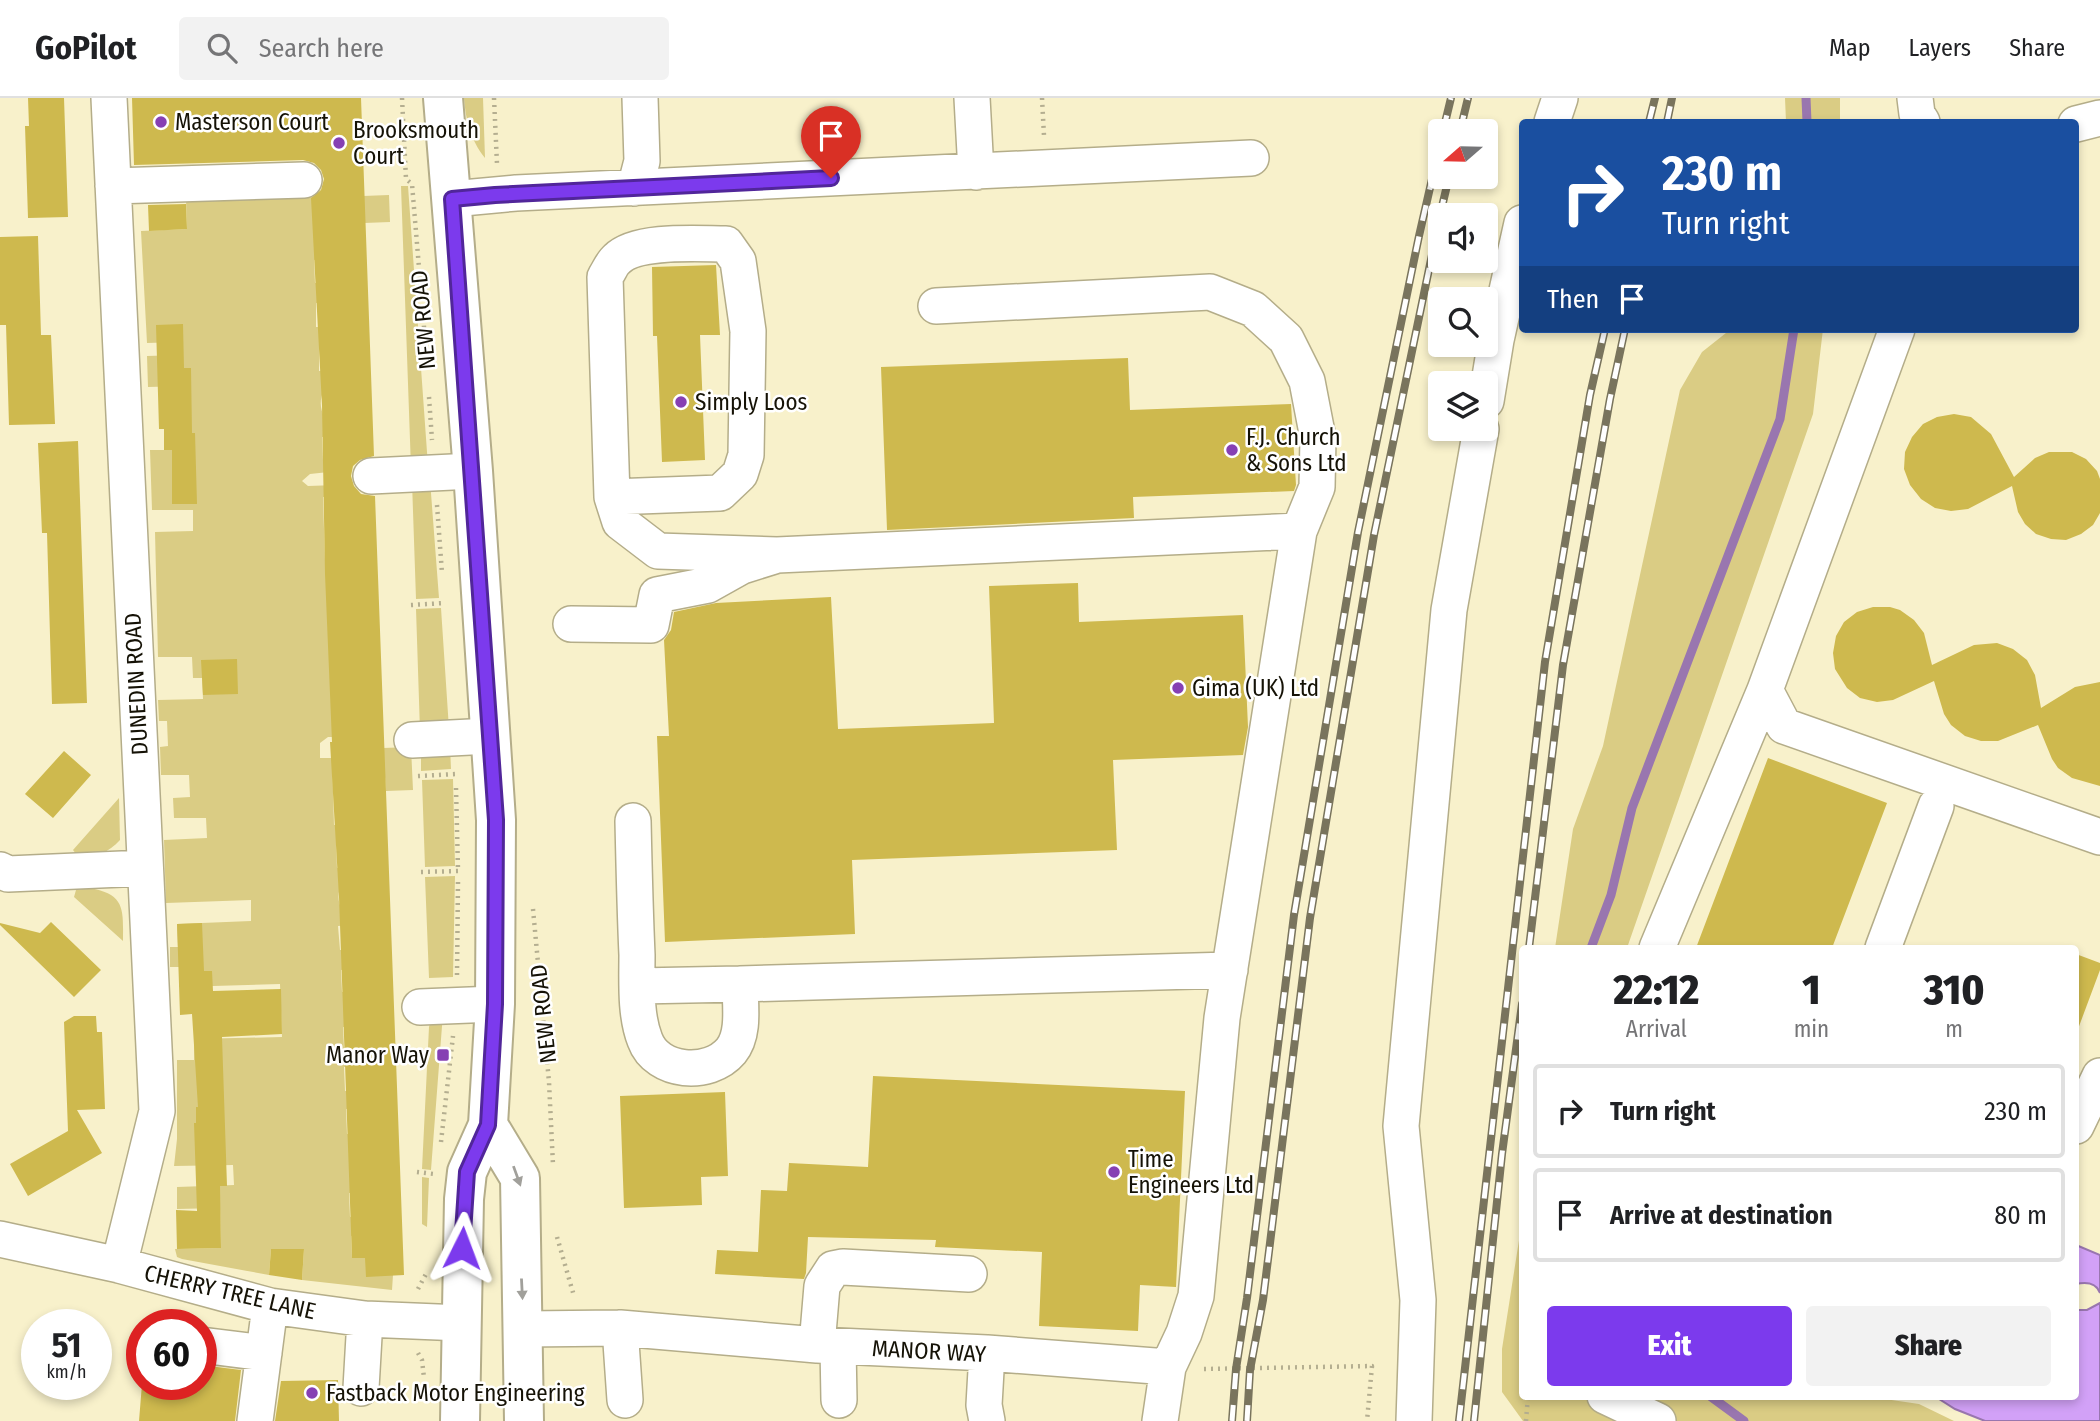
<!DOCTYPE html>
<html lang="en">
<head>
<meta charset="utf-8">
<style>
  body { margin:0; font-family:"Fira Sans Condensed",sans-serif; background:#f2f2f2; color:#202124; height:100vh; display:flex; flex-direction:column; font-size:26px; white-space:nowrap }
  * { box-sizing:border-box; margin:0 }
  p { font-size:23px; color:#757577 }
  .icon { flex:none; width:38px; height:38px; fill:none; stroke:currentColor; stroke-width:2; stroke-linecap:round; stroke-linejoin:round }
  .map { position:relative; flex:1; overflow:hidden }
  .panel { position:absolute; left:1519px; top:847px; width:560px; height:455px; display:flex; flex-direction:column; background:#fff; border-radius:7px; box-shadow:0 4px 10px #0003 }
  .panel>* { flex:none }
  .top-card { position:absolute; left:1519px; top:21px; width:560px; height:214px; border-radius:7px; box-shadow:0 4px 10px #0003; background:#1a4fa0; color:#fff; overflow:hidden }
  .needle { width:46px; rotate:250deg }
  .controls { position:absolute; left:1428px; top:21px; display:grid; gap:14px }
  .controls a { display:grid; place-items:center; width:70px; height:70px; border-radius:7px; background:#fff; box-shadow:0 4px 10px #0003; font-size:35px }
  .speed { position:absolute; left:21px; top:1211px; display:flex; gap:14px; font-size:35px; font-weight:700; text-align:center }
  .speed>* { display:grid; place-content:center; width:91px; height:91px; border-radius:50%; background:#fff; box-shadow:0 4px 10px #0003; line-height:1 }
  .speed small { font-size:18px; font-weight:400 }
  .speed .limit { border:10px solid #d22; background:#fff; color:#111 }
  .pin { position:absolute; display:grid; place-items:center; width:60px; height:60px; color:#fff; margin:-72px -30px; border-radius:50% 50% 50% 0; rotate:-45deg; box-shadow:0 0 7px #0007 }
  .pin .icon { rotate:45deg }
  .me { position:absolute; width:77px; margin:-38px; rotate:3deg; stroke-linejoin:round; filter:drop-shadow(0 0 5px #0008) }
  .turn { display:flex; align-items:center; gap:24px; height:147px; padding:0 28px; font-size:32px }
  .turn .icon { width:91px; height:91px; stroke-width:2.5 }
  .turn b { display:block; font-size:49px; line-height:60px }
  .then { display:flex; align-items:center; height:66px; padding:0 28px; background:#0003; gap:14px; font-size:26px }
  .eta { display:flex; justify-content:space-evenly; align-items:center; height:119px; text-align:center }
  .eta b { font-size:42px; font-weight:800; line-height:49px }
  .action { display:flex; gap:14px; margin-top:auto; padding:14px 28px }
  .action a { flex:1; height:80px; border-radius:7px; background:#7c3aed; color:#fff; font-size:28px; font-weight:800; line-height:80px; text-align:center }
  .action a+a { background:#f2f2f2; color:#202124 }
  ul { padding:0; list-style:none }
  li { display:flex; align-items:center; gap:21px; height:94px; margin:0 14px 10px; padding:0 14px; border:4px solid #e0e0e0; border-radius:7px }
  li div { flex:1 }
  li b { display:block; font-size:26px }
  li em { font-style:normal }
  header { display:flex; align-items:center; gap:42px; box-sizing:border-box; height:98px; padding:0 35px; background:#fff; border-bottom:2px solid #e0e0e0 }
  header strong { font-size:33px }
  nav { display:flex; gap:38px; margin-inline-start:auto; font-size:24px }
  .search { width:490px; height:63px; background:#f2f2f2; display:flex; align-items:center; gap:18px; box-sizing:border-box; padding:0 24px; border-radius:7px; color:#757577; font-size:26px }
  .map>svg:first-child { display:block }
  .green { fill:#dacc84 }
  .water { fill:#d2a1f7; stroke:#9976af; stroke-width:2 }
  .lines { fill:none; stroke-linecap:round; stroke-linejoin:round }
  .stream { stroke:#9976af; stroke-width:9 }
  .building { fill:#ceb94e }
  .minor-casing { stroke:#b4ad89; stroke-width:38 }
  .major-casing { stroke:#b4ad89; stroke-width:42 }
  .path { stroke:#b4ae90; stroke-width:4.5; stroke-dasharray:2 5; stroke-linecap:butt }
  .minor { stroke:#fff; stroke-width:35 }
  .major { stroke:#fff; stroke-width:38 }
  .rail-casing { stroke:#79745d; stroke-width:8 }
  .rail { stroke:#fff; stroke-width:5; stroke-dasharray:16; stroke-linecap:butt }
  .oneway { fill:#a1a09b }
  .route-casing { stroke:#51269a; stroke-width:18 }
  .route { stroke:#7c3aed; stroke-width:12 }
  .poi-dot { fill:#8640b3; stroke:#fff; stroke-width:2.5 }
  .labels { text-anchor:middle; dominant-baseline:central; stroke-width:5; stroke-linejoin:round; paint-order:stroke }
  .poi-label { font-size:23px; fill:#151206; stroke:#fff; text-anchor:start }
  .street-label { font-size:23px; fill:#151206; stroke:#fff }
</style>
</head>
<body>
<header>
<strong>GoPilot</strong>
<div class="search"><svg class="icon" aria-label="search" viewBox="0 0 24 24"><circle cx="10" cy="10" r="6"/><path d="M15 15l6 6"/></svg>Search here</div>
<nav><a>Map</a><a>Layers</a><a>Share</a></nav>
</header>
<div class="map">
<svg width="2100" height="1323" viewBox="0 0 2100 1323">
  <rect width="100%" height="100%" fill="#f8f1cb"/>
  <!-- green -->
  <path class="green" d="M 464,0 L 483,0 L 485,60 C 470,41 466,23 464,0 Z
    M 1785,0 L 1840,0 L 1840,24 L 1786,24 Z
    M 401,88 L 408,88 L 428,368 L 411,370 Z
    M 389,97 L 390,124 L 364,125 L 363,98 Z
    M 326,99 L 329,161 L 314,162 L 315,185 L 330,184 L 331,205 L 316,205 L 316,229 L 332,229 L 319,250 L 319,273 L 334,273 C 316,303 316,309 336,338 L 322,339 L 323,362 L 338,362 L 338,373 L 310,376 L 302,383 L 308,388 L 337,387 L 337,398 L 323,399 L 325,463 L 346,639 L 328,639 L 320,645 L 320,660 L 332,660 L 334,727 L 349,727 L 336,745 L 337,770 L 351,769 C 335,794 333,804 353,827 L 338,828 L 340,852 L 355,852 L 355,871 L 341,872 L 342,894 L 355,893 L 357,928 L 343,929 L 344,950 L 358,950 L 359,968 L 344,969 L 345,993 L 360,993 L 361,1010 L 346,1011 L 347,1036 L 362,1036 L 364,1095 L 349,1095 L 350,1119 L 365,1118 L 365,1137 L 351,1138 L 352,1160 L 365,1160 L 393,1177 L 392,1192 L 302,1182 L 304,1151 L 271,1151 L 269,1177 L 182,1161 L 177,1159 L 175,1151 L 221,1150 L 220,1110 L 177,1111 L 177,1089 L 234,1087 L 233,1067 L 174,1068 L 177,1041 L 177,962 L 194,962 L 194,941 L 282,939 L 280,886 L 179,889 L 179,869 L 170,869 L 170,849 L 178,849 L 177,826 L 251,823 L 251,802 L 166,805 L 164,742 L 207,740 L 206,720 L 174,720 L 173,700 L 190,699 L 189,677 L 161,677 L 160,649 L 168,648 L 167,623 L 159,623 L 158,602 L 203,601 L 202,580 L 193,580 L 192,559 L 158,559 L 155,434 L 193,433 L 193,412 L 152,412 L 150,352 L 164,352 L 164,331 L 186,288 L 148,289 L 147,258 L 180,257 L 180,244 L 147,245 L 141,133 L 187,131 L 186,102 Z
    M 1731,231 L 1823,231 L 1813,316 L 1627,850 L 1555,850 L 1573,731 L 1603,648 L 1680,292 L 1702,254 Z
    M 430,382 L 439,500 L 416,501 L 412,384 Z
    M 441,510 L 449,631 L 420,633 L 416,511 Z
    M 421,648 L 450,648 L 451,671 L 421,673 Z
    M 411,649 L 413,692 L 386,693 L 383,650 Z
    M 453,681 L 455,768 L 425,769 L 422,682 Z
    M 119,700 L 120,742 C 108,755 97,758 80,761 L 73,752 Z
    M 455,778 L 453,879 L 429,880 L 425,779 Z
    M 89,790 C 126,796 123,812 123,843 L 74,799 L 76,792 Z
    M 433,915 L 443,915 L 431,1072 L 422,1071 L 429,929 Z
    M 422,1079 L 429,1080 L 427,1129 L 422,1126 Z
    M 1522,1123 L 1522,1298 L 1871,1299 L 1919,1306 L 1954,1323 L 1523,1323 L 1502,1294 L 1502,1251 Z"/>
  <!-- water -->
  <path class="water" d="M 2076,1147 L 2100,1157 L 2100,1195 C 2096,1184 2085,1184 2076,1186 Z
    M 2100,1205 L 2100,1323 L 1985,1323 L 1955,1311 L 1936,1299 L 2076,1298 L 2076,1212 L 2087,1212 Z"/>
  <g class="lines">
    <!-- stream -->
    <path class="stream" d="M 1806,0 L 1807,24
      M 1591,850 L 1611,797 L 1632,710 L 1780,321 L 1794,231
      M 1710,1298 L 1744,1323"/>
  </g>
  <!-- building -->
  <path class="building" d="M 28,0 L 64,0 L 68,119 L 28,120 L 25,28 L 29,28 Z
    M 132,0 L 361,0 L 374,358 L 360,362 L 353,368 L 351,378 L 354,388 L 361,396 L 375,398 L 404,1177 L 366,1179 L 365,1160 L 352,1160 L 339,799 L 330,644 L 332,644 L 325,476 L 322,307 L 311,100 L 321,92 L 324,81 L 321,72 L 314,65 L 303,62 L 134,67 Z
    M 186,106 L 187,131 L 149,133 L 148,107 Z
    M 38,138 L 41,237 L 51,237 L 55,326 L 9,327 L 6,227 L 0,227 L 0,139 Z
    M 716,167 L 720,237 L 700,237 L 705,362 L 662,364 L 657,238 L 653,238 L 652,169 Z
    M 183,226 L 184,270 L 191,270 L 192,335 L 195,335 L 197,406 L 172,406 L 172,352 L 164,352 L 164,331 L 159,331 L 156,227 Z
    M 1128,260 L 1130,312 L 1291,306 L 1296,387 L 1294,393 L 1133,399 L 1134,420 L 887,432 L 881,269 Z
    M 1954,316 L 1971,319 L 1991,336 L 2014,379 L 2035,360 L 2049,354 L 2072,354 L 2086,361 L 2097,373 L 2100,381 L 2100,415 L 2093,427 L 2081,436 L 2066,442 L 2051,441 L 2036,436 L 2025,426 L 2018,414 L 2012,388 L 1968,411 L 1951,413 L 1935,410 L 1921,401 L 1910,387 L 1904,371 L 1905,354 L 1912,339 L 1923,326 L 1937,319 Z
    M 78,343 L 87,605 L 52,606 L 47,435 L 42,435 L 38,345 Z
    M 1078,485 L 1079,524 L 1243,517 L 1248,629 L 1243,657 L 1113,662 L 1117,752 L 852,762 L 855,836 L 665,844 L 657,638 L 669,638 L 664,542 L 671,532 L 674,514 L 716,505 L 831,499 L 838,631 L 994,625 L 989,488 Z
    M 1873,509 L 1890,509 L 1900,512 L 1914,522 L 1924,535 L 1932,567 L 1974,547 L 1997,545 L 2013,551 L 2027,562 L 2035,577 L 2041,610 L 2075,589 L 2100,584 L 2100,688 L 2072,680 L 2058,670 L 2052,661 L 2038,627 L 1998,643 L 1981,643 L 1965,638 L 1951,627 L 1944,616 L 1934,583 L 1893,602 L 1877,604 L 1860,600 L 1847,590 L 1835,571 L 1833,555 L 1836,538 L 1844,524 L 1857,514 Z
    M 237,561 L 238,596 L 203,597 L 201,562 Z
    M 64,653 L 91,677 L 53,720 L 25,696 Z
    M 1768,660 L 1887,705 L 1832,850 L 1696,850 Z
    M 51,824 L 101,872 L 74,899 L 0,827 L 0,825 L 40,835 Z
    M 202,825 L 204,873 L 212,873 L 213,893 L 281,891 L 282,936 L 222,939 L 227,1088 L 220,1088 L 221,1150 L 177,1151 L 176,1112 L 197,1113 L 194,1025 L 196,1025 L 196,1009 L 198,1009 L 192,916 L 180,917 L 177,826 Z
    M 2076,856 L 2100,865 L 2100,872 L 2078,931 L 2076,930 Z
    M 74,918 L 96,918 L 97,934 L 102,934 L 105,1011 L 77,1012 L 102,1055 L 28,1098 L 10,1066 L 68,1033 L 64,924 Z
    M 873,978 L 1185,993 L 1176,1189 L 1140,1187 L 1138,1233 L 1039,1228 L 1042,1154 L 935,1149 L 936,1142 L 808,1139 L 806,1175 L 804,1181 L 715,1176 L 717,1152 L 758,1154 L 761,1092 L 787,1093 L 789,1065 L 868,1069 Z
    M 725,994 L 728,1078 L 701,1079 L 702,1107 L 624,1110 L 620,998 Z
    M 271,1151 L 304,1151 L 302,1182 L 269,1177 Z
    M 201,1267 L 241,1272 L 235,1323 L 139,1323 L 142,1286 L 201,1286 Z
    M 338,1282 L 339,1323 L 275,1323 L 281,1283 Z"/>
  <g class="lines">
    <defs>
      <path id="minor" d="M 109,0 L 157,1013 L 119,1167
        M 972,0 L 976,74
        M 1915,0 L 1917,16 L 1922,24
        M 1552,24 L 1560,0
        M 2076,26 L 2100,20
        M 113,88 L 304,82
        M 635,90 L 642,63 L 640,0
        M 452,101 L 516,95 L 1251,60
        M 936,208 L 1210,194 L 1253,211 L 1286,241 L 1307,283 L 1318,340 L 1317,389 L 1299,433 L 1222,920 L 1196,1198 L 1184,1235 L 1168,1269 L 1160,1323
        M 1897,231 L 1765,592 L 1784,628 L 2100,739
        M 1486,303 L 1496,242 L 1522,125
        M 371,378 L 473,373
        M 612,399 L 720,395 L 740,376 L 746,357 L 748,233 L 738,163 L 726,146 C 699,146 637,141 617,161 C 612,165 609,173 605,179 L 612,399 L 620,424 L 658,453 L 777,457
        M 571,526 L 651,527 L 657,497 L 708,487 L 742,468 L 777,457 L 1299,433
        M 412,642 L 490,638
        M 633,723 C 634,768 635,813 637,857 C 637,884 635,917 645,942 C 657,975 709,979 731,953 C 745,936 740,907 740,886 L 1230,872
        M 0,772 L 8,776 L 145,770
        M 1657,850 L 1765,592
        M 1883,850 L 1936,708
        M 638,888 L 740,886
        M 420,909 L 495,906
        M 2076,1028 L 2100,978
        M 0,1141 L 119,1167 L 270,1208 L 365,1221 L 462,1225
        M 620,1230 L 625,1302
        M 524,1231 L 620,1230 L 817,1247 L 987,1255 L 1168,1269
        M 201,1247 L 264,1255
        M 817,1247 L 822,1188 L 833,1171 L 843,1169 L 969,1176
        M 838,1249 L 839,1302
        M 987,1255 L 984,1307 L 987,1323
        M 361,1290 L 365,1221
        M 1605,1298 L 1658,1323
        M 255,1323 L 270,1208
        M 1414,1323 L 1418,1202 L 1401,1028 L 1449,512 L 1481,331"/>
      <path id="major" d="M 443,0 L 473,373 L 496,722 L 495,906 L 488,1027 L 467,1074 L 464,1101 L 460,1323
        M 488,1027 L 520,1080 L 524,1323"/>
    </defs>
    <!-- minor casing -->
    <use href="#minor" class="minor-casing"/>
    <!-- major casing -->
    <use href="#major" class="major-casing"/>
    <!-- path -->
    <path class="path" d="M 402,0 L 406,81 L 412,86 L 425,241
      M 494,0 L 497,66
      M 1042,0 L 1044,38
      M 429,299 L 432,342
      M 437,407 L 442,475
      M 411,507 L 445,505
      M 418,678 L 456,676
      M 456,690 L 458,772
      M 421,774 L 458,773
      M 533,811 L 549,984 L 553,1067
      M 457,877 L 458,784
      M 441,1044 L 453,938
      M 417,1074 L 434,1076
      M 557,1139 L 574,1198
      M 418,1191 L 427,1174
      M 418,1255 L 422,1262 L 424,1280
      M 1204,1271 L 1372,1268 L 1367,1323
      M 1526,1323 L 1528,1298"/>
    <!-- minor -->
    <use href="#minor" class="minor"/>
    <!-- major -->
    <use href="#major" class="major"/>
    <defs>
      <path id="rail" d="M 1649,24 L 1655,0
        M 1667,24 L 1672,0
        M 1443,33 L 1451,0
        M 1460,33 L 1468,0
        M 1440,117 L 1449,79
        M 1529,850 L 1563,567 L 1610,301 L 1625,231
        M 1232,1323 L 1236,1271 L 1247,1200 L 1294,817 L 1358,434 L 1419,138 L 1440,46
        M 1247,1323 L 1250,1272 L 1263,1202 L 1310,820 L 1374,437 L 1440,118
        M 1459,1323 L 1545,564 L 1590,297 L 1605,231
        M 1474,1323 L 1502,1056 L 1522,906"/>
    </defs>
    <!-- rail casing -->
    <use href="#rail" class="rail-casing"/>
    <!-- rail -->
    <use href="#rail" class="rail"/>
  </g>
  <!-- one-way arrows -->
  <defs><path id="oneway-solid" d="M-6-.8H1V-3.2L6.5 0L1 3.2V.8H-6Z" transform="scale(1.75)"/></defs>
  <g class="oneway">
    <use href="#oneway-solid" transform="translate(517 1078) rotate(70)"/>
    <use href="#oneway-solid" transform="translate(522 1191) rotate(87)"/>
  </g>
  <g class="lines">
    <defs>
      <path id="route" d="M 462,1150 L 467,1074 L 488,1027 L 495,906 L 496,722 L 452,101 L 495,97 L 831,80"/>
    </defs>
    <!-- route casing -->
    <use href="#route" class="route-casing"/>
    <!-- route -->
    <use href="#route" class="route"/>
  </g>
  <!-- markers -->
  <g class="poi-dot">
    <circle cx="161" cy="24" r="7"/>
    <circle cx="339" cy="45" r="7"/>
    <circle cx="681" cy="304" r="7"/>
    <circle cx="1232" cy="352" r="7"/>
    <circle cx="1178" cy="590" r="7"/>
    <rect x="436" y="950" width="14" height="14" rx="3.5"/>
    <circle cx="1114" cy="1074" r="7"/>
    <circle cx="312" cy="1295" r="7"/>
  </g>
  <g class="labels">
    <!-- poi labels -->
    <g class="poi-label">
      <text x="175" y="24">Masterson Court</text>
      <text x="353" y="32">Brooksmouth<tspan x="353" dy="26">Court</tspan></text>
      <text x="695" y="304">Simply Loos</text>
      <text x="1246" y="339">F.J. Church<tspan x="1246" dy="26">&amp; Sons Ltd</tspan></text>
      <text x="1192" y="590">Gima (UK) Ltd</text>
      <text x="429" y="957" text-anchor="end">Manor Way</text>
      <text x="1128" y="1061">Time<tspan x="1128" dy="26">Engineers Ltd</tspan></text>
      <text x="326" y="1295">Fastback Motor Engineering</text>
    </g>
    <!-- street labels -->
    <g class="street-label">
      <text transform="translate(423 222) rotate(-95)">NEW ROAD</text>
      <text transform="translate(136 586) rotate(-93)">DUNEDIN ROAD</text>
      <text transform="translate(543 916) rotate(-96)">NEW ROAD</text>
      <text transform="translate(230 1194) rotate(13)">CHERRY TREE LANE</text>
      <text transform="translate(929 1253) rotate(3)">MANOR WAY</text>
    </g>
  </g>
</svg>
<div class="controls">
<a><svg class="needle" viewBox="-14 -14 28 28"><path d="M0-13l5 13h-10z" fill="#e53935"/><path d="M0 13l5-13h-10z" fill="#757577"/></svg></a>
<a><svg class="icon" aria-label="sound" viewBox="0 0 24 24"><path d="M4 9h4l5-4v14l-5-4H4zM17 9q2 3 0 6"/></svg></a>
<a><svg class="icon" aria-label="search" viewBox="0 0 24 24"><circle cx="10" cy="10" r="6"/><path d="M15 15l6 6"/></svg></a>
<a><svg class="icon" aria-label="layers" viewBox="0 0 24 24"><path d="M12 4l9 5-9 5-9-5zM3 14l9 5 9-5"/></svg></a>
</div>
<div class="speed"><div>51<small>km/h</small></div><div class="limit">60</div></div>
<div class="pin" style="left:831px;top:80px;background:#d93025"><svg class="icon" aria-label="arrive" viewBox="0 0 24 24"><path d="M6 21V4h12l-3 4 3 4H6"/></svg></div>
<svg class="me" style="left:462px;top:1150px" viewBox="-20 -20 40 40"><path d="M0-17L14 15 0 8-14 15z" fill="#7c3aed" stroke="#fff" stroke-width="4"/></svg>
<div class="top-card">
<div class="turn"><svg class="icon" aria-label="right" viewBox="0 0 24 24"><path d="M7 20v-9h11M14 6l5 5-5 5"/></svg><div><b>230 m</b>Turn right</div></div>
<div class="then">Then<svg class="icon" aria-label="arrive" viewBox="0 0 24 24"><path d="M6 21V4h12l-3 4 3 4H6"/></svg></div>
</div>
<section class="panel">
<div class="eta">
<div><b>22:12</b><p>Arrival</p></div>
<div><b>1</b><p>min</p></div>
<div><b>310</b><p>m</p></div>
</div>
<ul>
<li><svg class="icon" aria-label="right" viewBox="0 0 24 24"><path d="M7 20v-9h11M14 6l5 5-5 5"/></svg><div><b>Turn right</b></div><em>230 m</em></li>
<li><svg class="icon" aria-label="arrive" viewBox="0 0 24 24"><path d="M6 21V4h12l-3 4 3 4H6"/></svg><div><b>Arrive at destination</b></div><em>80 m</em></li>
</ul>
<div class="action"><a>Exit</a><a>Share</a></div>
</section>
</div>
</body>
</html>
